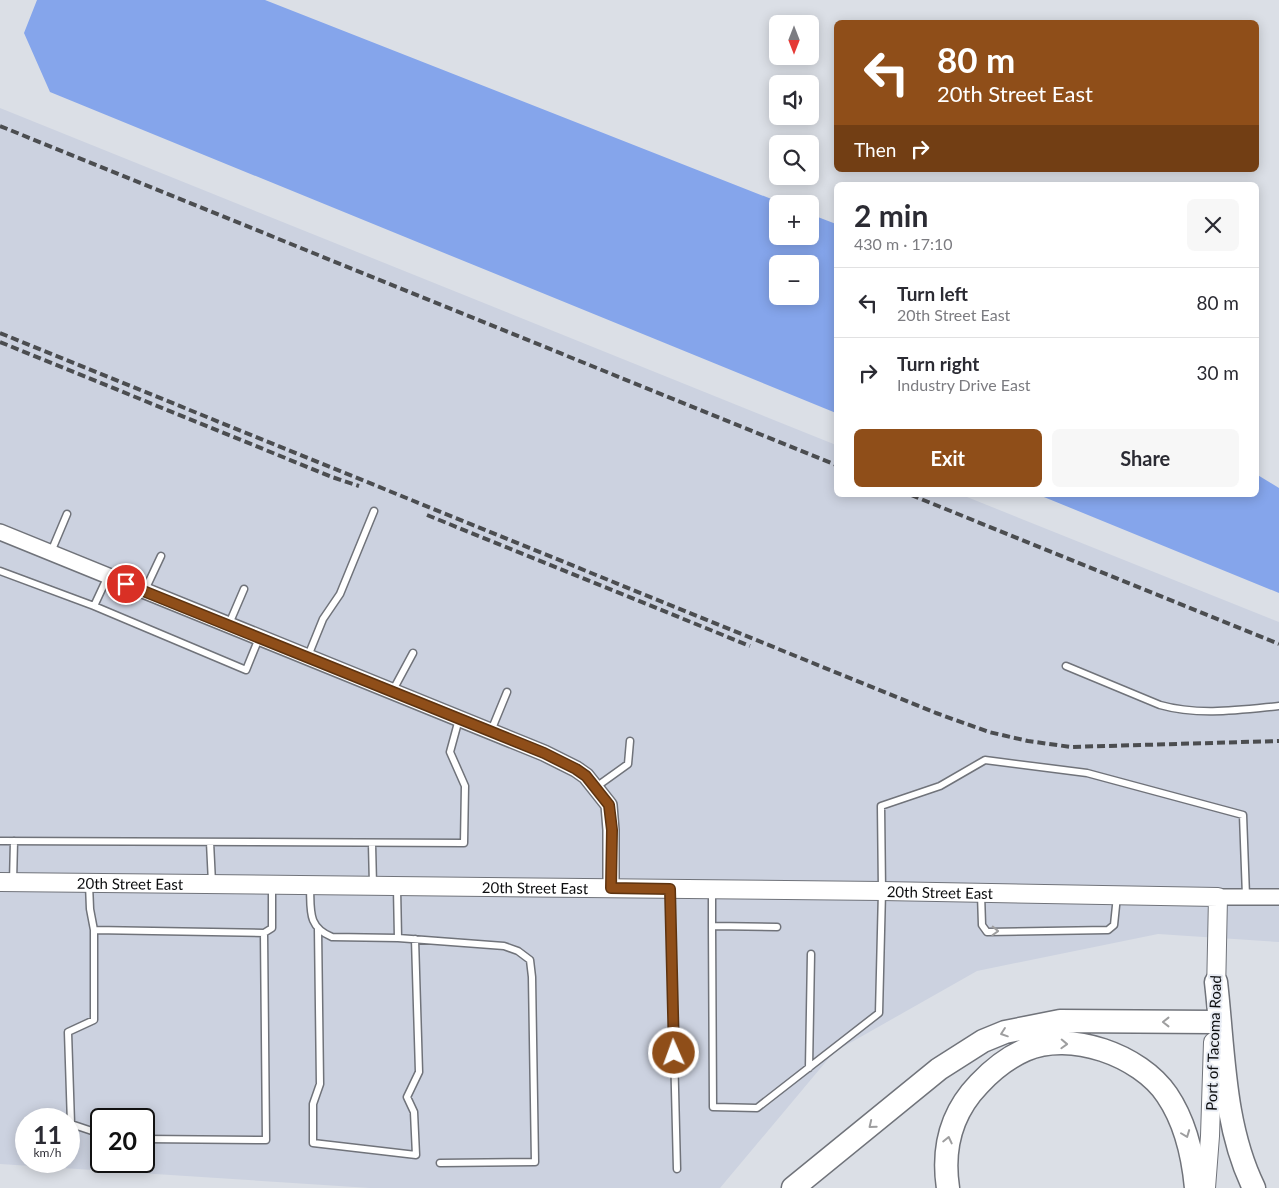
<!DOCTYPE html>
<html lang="en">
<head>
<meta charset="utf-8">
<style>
  body { margin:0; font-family:Lato,sans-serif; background:#f7f7f7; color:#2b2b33; height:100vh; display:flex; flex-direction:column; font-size:19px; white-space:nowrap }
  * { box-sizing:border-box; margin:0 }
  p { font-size:16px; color:#7c7c81 }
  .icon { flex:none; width:28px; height:28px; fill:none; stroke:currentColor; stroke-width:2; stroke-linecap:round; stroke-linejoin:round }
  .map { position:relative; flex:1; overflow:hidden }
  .panel { position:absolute; left:834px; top:182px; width:425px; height:315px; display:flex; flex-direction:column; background:#fff; border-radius:8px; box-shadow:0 2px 12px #0003 }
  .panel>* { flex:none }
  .banner { position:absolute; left:834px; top:20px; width:425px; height:152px; border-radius:8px; box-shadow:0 2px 12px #0003; background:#8f4e19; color:#fff; overflow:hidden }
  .needle { width:32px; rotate:180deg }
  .fabs { position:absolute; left:769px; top:15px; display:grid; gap:10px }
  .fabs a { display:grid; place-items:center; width:50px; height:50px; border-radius:8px; background:#fff; box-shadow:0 2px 12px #0003; font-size:25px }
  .speed { position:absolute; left:15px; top:1108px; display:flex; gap:10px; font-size:25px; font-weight:700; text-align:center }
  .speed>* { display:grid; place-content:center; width:65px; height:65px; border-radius:50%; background:#fff; box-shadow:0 2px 12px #0003; line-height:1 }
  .speed small { font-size:12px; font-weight:400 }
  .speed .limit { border:2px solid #111; border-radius:8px; background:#fff; color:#111 }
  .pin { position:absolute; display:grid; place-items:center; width:42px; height:42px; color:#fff; margin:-21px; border:2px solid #fff; border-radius:50%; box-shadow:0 1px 5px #0007 }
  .me { position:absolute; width:55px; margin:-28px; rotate:358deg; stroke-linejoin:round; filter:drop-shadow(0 0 4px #0008) }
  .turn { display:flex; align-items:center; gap:18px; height:105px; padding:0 20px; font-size:22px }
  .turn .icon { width:65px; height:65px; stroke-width:2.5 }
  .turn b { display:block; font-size:35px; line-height:42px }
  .then { display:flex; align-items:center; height:48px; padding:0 20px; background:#0003; gap:10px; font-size:19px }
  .round { display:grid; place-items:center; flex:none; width:52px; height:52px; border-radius:8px; background:#f7f7f7 }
  .overview { display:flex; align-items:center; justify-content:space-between; height:85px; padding:0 20px }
  h1 { font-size:30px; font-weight:700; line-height:38px }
  .button { display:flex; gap:10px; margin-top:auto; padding:10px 20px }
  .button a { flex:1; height:58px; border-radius:8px; background:#8f4e19; color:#fff; font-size:20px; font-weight:700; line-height:58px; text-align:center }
  .button a+a { background:#f7f7f7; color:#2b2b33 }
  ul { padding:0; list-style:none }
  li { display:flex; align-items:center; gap:15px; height:70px; padding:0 20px; border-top:1px solid #e1e1e2 }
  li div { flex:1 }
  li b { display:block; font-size:19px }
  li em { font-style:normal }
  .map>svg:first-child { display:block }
  .built { fill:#ccd2e0; fill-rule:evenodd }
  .forest { fill:#85a5eb; fill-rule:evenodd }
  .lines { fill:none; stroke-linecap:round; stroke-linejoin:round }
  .service-casing { stroke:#70737a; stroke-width:9 }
  .tertiary-casing { stroke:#70737a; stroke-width:18 }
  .secondary-casing { stroke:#70737a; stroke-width:20 }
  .motorway-casing { stroke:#70737a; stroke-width:25 }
  .service { stroke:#fff; stroke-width:6 }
  .tertiary { stroke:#fff; stroke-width:15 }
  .secondary { stroke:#fff; stroke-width:18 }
  .motorway { stroke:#fff; stroke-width:22 }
  .rail { stroke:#4b4d50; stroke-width:4; stroke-dasharray:8 4; stroke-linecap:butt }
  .oneway { stroke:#9e9e9f }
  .route-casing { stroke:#5d3310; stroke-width:12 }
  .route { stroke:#8f4e19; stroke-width:9 }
  .labels { text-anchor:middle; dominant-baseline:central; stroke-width:4; stroke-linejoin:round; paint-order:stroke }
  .street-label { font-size:15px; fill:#0c0d0f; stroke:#e8ecf4 }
</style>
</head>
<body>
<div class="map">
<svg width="1279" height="1188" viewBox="0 0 1279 1188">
  <rect width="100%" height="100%" fill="#dbdfe6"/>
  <!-- built -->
  <path class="built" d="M 0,108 L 836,445 L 836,495 L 962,495 L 1279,622 L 1279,942 L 1158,934 L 977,971 L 834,1052 L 720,1188 L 370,1188 L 0,1164 ZM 26,1119 L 69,1119 L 69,1161 L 26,1161 ZM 101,1119 L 144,1119 L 144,1161 L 101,1161 Z"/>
  <!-- forest -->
  <path class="forest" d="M 37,0 L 265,0 L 784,204 L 778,204 L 778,236 L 810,236 L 810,214 L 836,224 L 836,413 L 50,92 L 24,33 ZM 778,264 L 810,264 L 810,296 L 778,296 Z
    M 1256,474 L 1279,488 L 1279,593 L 1039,495 L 1256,495 Z"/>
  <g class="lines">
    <defs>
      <path id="service" d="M 51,552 L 67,514
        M 0,571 L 94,606 L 108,576
        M 145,590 L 161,556
        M 94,606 L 246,670 L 259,638
        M 229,624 L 244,589
        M 308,656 L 323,619 L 340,594 L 374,511
        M 1066,666 L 1160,705 C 1199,716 1239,710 1279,706
        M 392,692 L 413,653
        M 491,731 L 507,692
        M 596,787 L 628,764 L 630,741
        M 0,841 L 464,843 L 465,786 L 450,752 L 459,719
        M 210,842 L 212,883
        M 372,844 L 373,885
        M 13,882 L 14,841
        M 89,884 L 90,909 L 94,930 L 94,1020 L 68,1032 L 71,1124 L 101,1134
        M 310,887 C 311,910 307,927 332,937 L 398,938
        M 397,888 L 398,938 L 504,946 L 518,951 L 530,960 L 532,977 L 535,1162 L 440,1163
        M 670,890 L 677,1169
        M 712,890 L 712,926 L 777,927
        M 981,894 L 982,925 L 987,932 L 1108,930 L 1114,925 L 1117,896
        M 712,926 L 713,1107 L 757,1108 L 879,1013 L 882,891 L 881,806 L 940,786 L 985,760 L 1087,773 L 1243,815 L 1246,896
        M 318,929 L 320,1084 L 313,1104 L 313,1143 L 416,1155 L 414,1112 L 407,1097 L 419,1072 L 415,939
        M 94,930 L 264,933 L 272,928 L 272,887
        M 809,1068 L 811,954
        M 144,1139 L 266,1140 L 264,933"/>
      <path id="tertiary" d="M 0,532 L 544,753 L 576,769 L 586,776 L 609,805 L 611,830 L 611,888
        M 1218,897 L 1279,897"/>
      <g id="secondary">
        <path id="s1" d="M 0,882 L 882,891 L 1218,897 L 1216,993"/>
        <path d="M 1206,1188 L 1210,1136 L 1213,1042"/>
      </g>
      <path id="motorway" d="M 1216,982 C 1224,1051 1223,1125 1254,1188
        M 793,1188 L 939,1069 L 983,1041 L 1005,1032 L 1060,1021 L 1214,1022
        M 948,1188 C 942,1148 951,1113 979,1084 C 993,1069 1007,1058 1025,1050 C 1070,1030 1140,1055 1167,1095 C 1186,1123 1193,1155 1196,1188"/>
    </defs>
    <!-- service casing -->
    <use href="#service" class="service-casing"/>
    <!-- tertiary casing -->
    <use href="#tertiary" class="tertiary-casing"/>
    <!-- secondary casing -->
    <use href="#secondary" class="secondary-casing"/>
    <!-- motorway casing -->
    <use href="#motorway" class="motorway-casing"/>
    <!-- service -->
    <use href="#service" class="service"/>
    <!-- tertiary -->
    <use href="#tertiary" class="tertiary"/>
    <!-- secondary -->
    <use href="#secondary" class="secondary"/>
    <!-- motorway -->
    <use href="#motorway" class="motorway"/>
    <!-- rail -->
    <path class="rail" d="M 0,126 L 836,465
      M 0,333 L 936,713 L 989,732 L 1028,741 L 1071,747 L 1279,741
      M 0,342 L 332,477 L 359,486
      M 911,495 L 1279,644
      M 427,515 L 750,646"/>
  </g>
  <!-- one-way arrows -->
  <defs><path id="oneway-chevron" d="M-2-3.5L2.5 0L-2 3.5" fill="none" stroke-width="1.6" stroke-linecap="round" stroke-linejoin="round" transform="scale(1.25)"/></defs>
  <g class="oneway">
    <use href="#oneway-chevron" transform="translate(995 931) rotate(2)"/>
    <use href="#oneway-chevron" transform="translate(1166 1022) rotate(-180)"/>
    <use href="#oneway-chevron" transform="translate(1004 1033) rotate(161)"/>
    <use href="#oneway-chevron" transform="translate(1064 1044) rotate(2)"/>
    <use href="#oneway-chevron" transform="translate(872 1125) rotate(141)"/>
    <use href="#oneway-chevron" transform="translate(1186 1134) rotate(69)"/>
    <use href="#oneway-chevron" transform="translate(948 1140) rotate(-77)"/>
  </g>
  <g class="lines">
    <defs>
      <path id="route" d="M 126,584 L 544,753 L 576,769 L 586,776 L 609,805 L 612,830 L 611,888 L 670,889 L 674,1053"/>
    </defs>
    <!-- route casing -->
    <use href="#route" class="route-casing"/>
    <!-- route -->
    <use href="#route" class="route"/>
  </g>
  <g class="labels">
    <!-- street labels -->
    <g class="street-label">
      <text stroke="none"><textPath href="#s1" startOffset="130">20th Street East</textPath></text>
      <text stroke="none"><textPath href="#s1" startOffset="535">20th Street East</textPath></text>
      <text stroke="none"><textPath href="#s1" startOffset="940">20th Street East</textPath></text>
      <text transform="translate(1213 1043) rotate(-88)">Port of Tacoma Road</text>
    </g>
  </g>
</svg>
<div class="fabs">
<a><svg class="needle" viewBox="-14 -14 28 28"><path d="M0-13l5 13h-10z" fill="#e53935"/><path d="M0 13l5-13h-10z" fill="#7c7c81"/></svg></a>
<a><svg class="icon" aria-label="sound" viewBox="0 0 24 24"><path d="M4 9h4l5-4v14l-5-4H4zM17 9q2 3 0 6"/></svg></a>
<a><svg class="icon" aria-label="search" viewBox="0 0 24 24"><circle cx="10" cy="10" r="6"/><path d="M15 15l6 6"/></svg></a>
<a>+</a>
<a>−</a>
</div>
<div class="speed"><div>11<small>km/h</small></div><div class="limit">20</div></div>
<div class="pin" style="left:126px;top:584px;background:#d93025"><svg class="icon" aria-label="arrive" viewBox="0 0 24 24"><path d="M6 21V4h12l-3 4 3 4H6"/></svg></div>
<svg class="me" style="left:674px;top:1053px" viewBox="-20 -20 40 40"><circle r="17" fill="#8f4e19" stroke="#fff" stroke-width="3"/><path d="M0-11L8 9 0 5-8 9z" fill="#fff"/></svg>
<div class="banner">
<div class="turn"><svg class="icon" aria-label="left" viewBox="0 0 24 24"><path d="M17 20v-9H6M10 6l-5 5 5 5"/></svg><div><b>80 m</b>20th Street East</div></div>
<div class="then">Then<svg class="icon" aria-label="right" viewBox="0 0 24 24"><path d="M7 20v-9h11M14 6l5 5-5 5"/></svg></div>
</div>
<section class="panel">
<div class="overview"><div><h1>2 min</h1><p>430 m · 17:10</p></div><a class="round"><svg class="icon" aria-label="close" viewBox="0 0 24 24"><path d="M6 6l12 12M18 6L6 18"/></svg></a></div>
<ul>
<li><svg class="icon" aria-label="left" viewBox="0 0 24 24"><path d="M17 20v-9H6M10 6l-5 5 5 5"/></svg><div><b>Turn left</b><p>20th Street East</p></div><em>80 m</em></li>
<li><svg class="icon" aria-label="right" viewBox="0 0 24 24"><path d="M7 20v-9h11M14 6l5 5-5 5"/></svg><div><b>Turn right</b><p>Industry Drive East</p></div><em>30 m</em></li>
</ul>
<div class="button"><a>Exit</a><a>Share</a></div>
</section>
</div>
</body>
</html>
